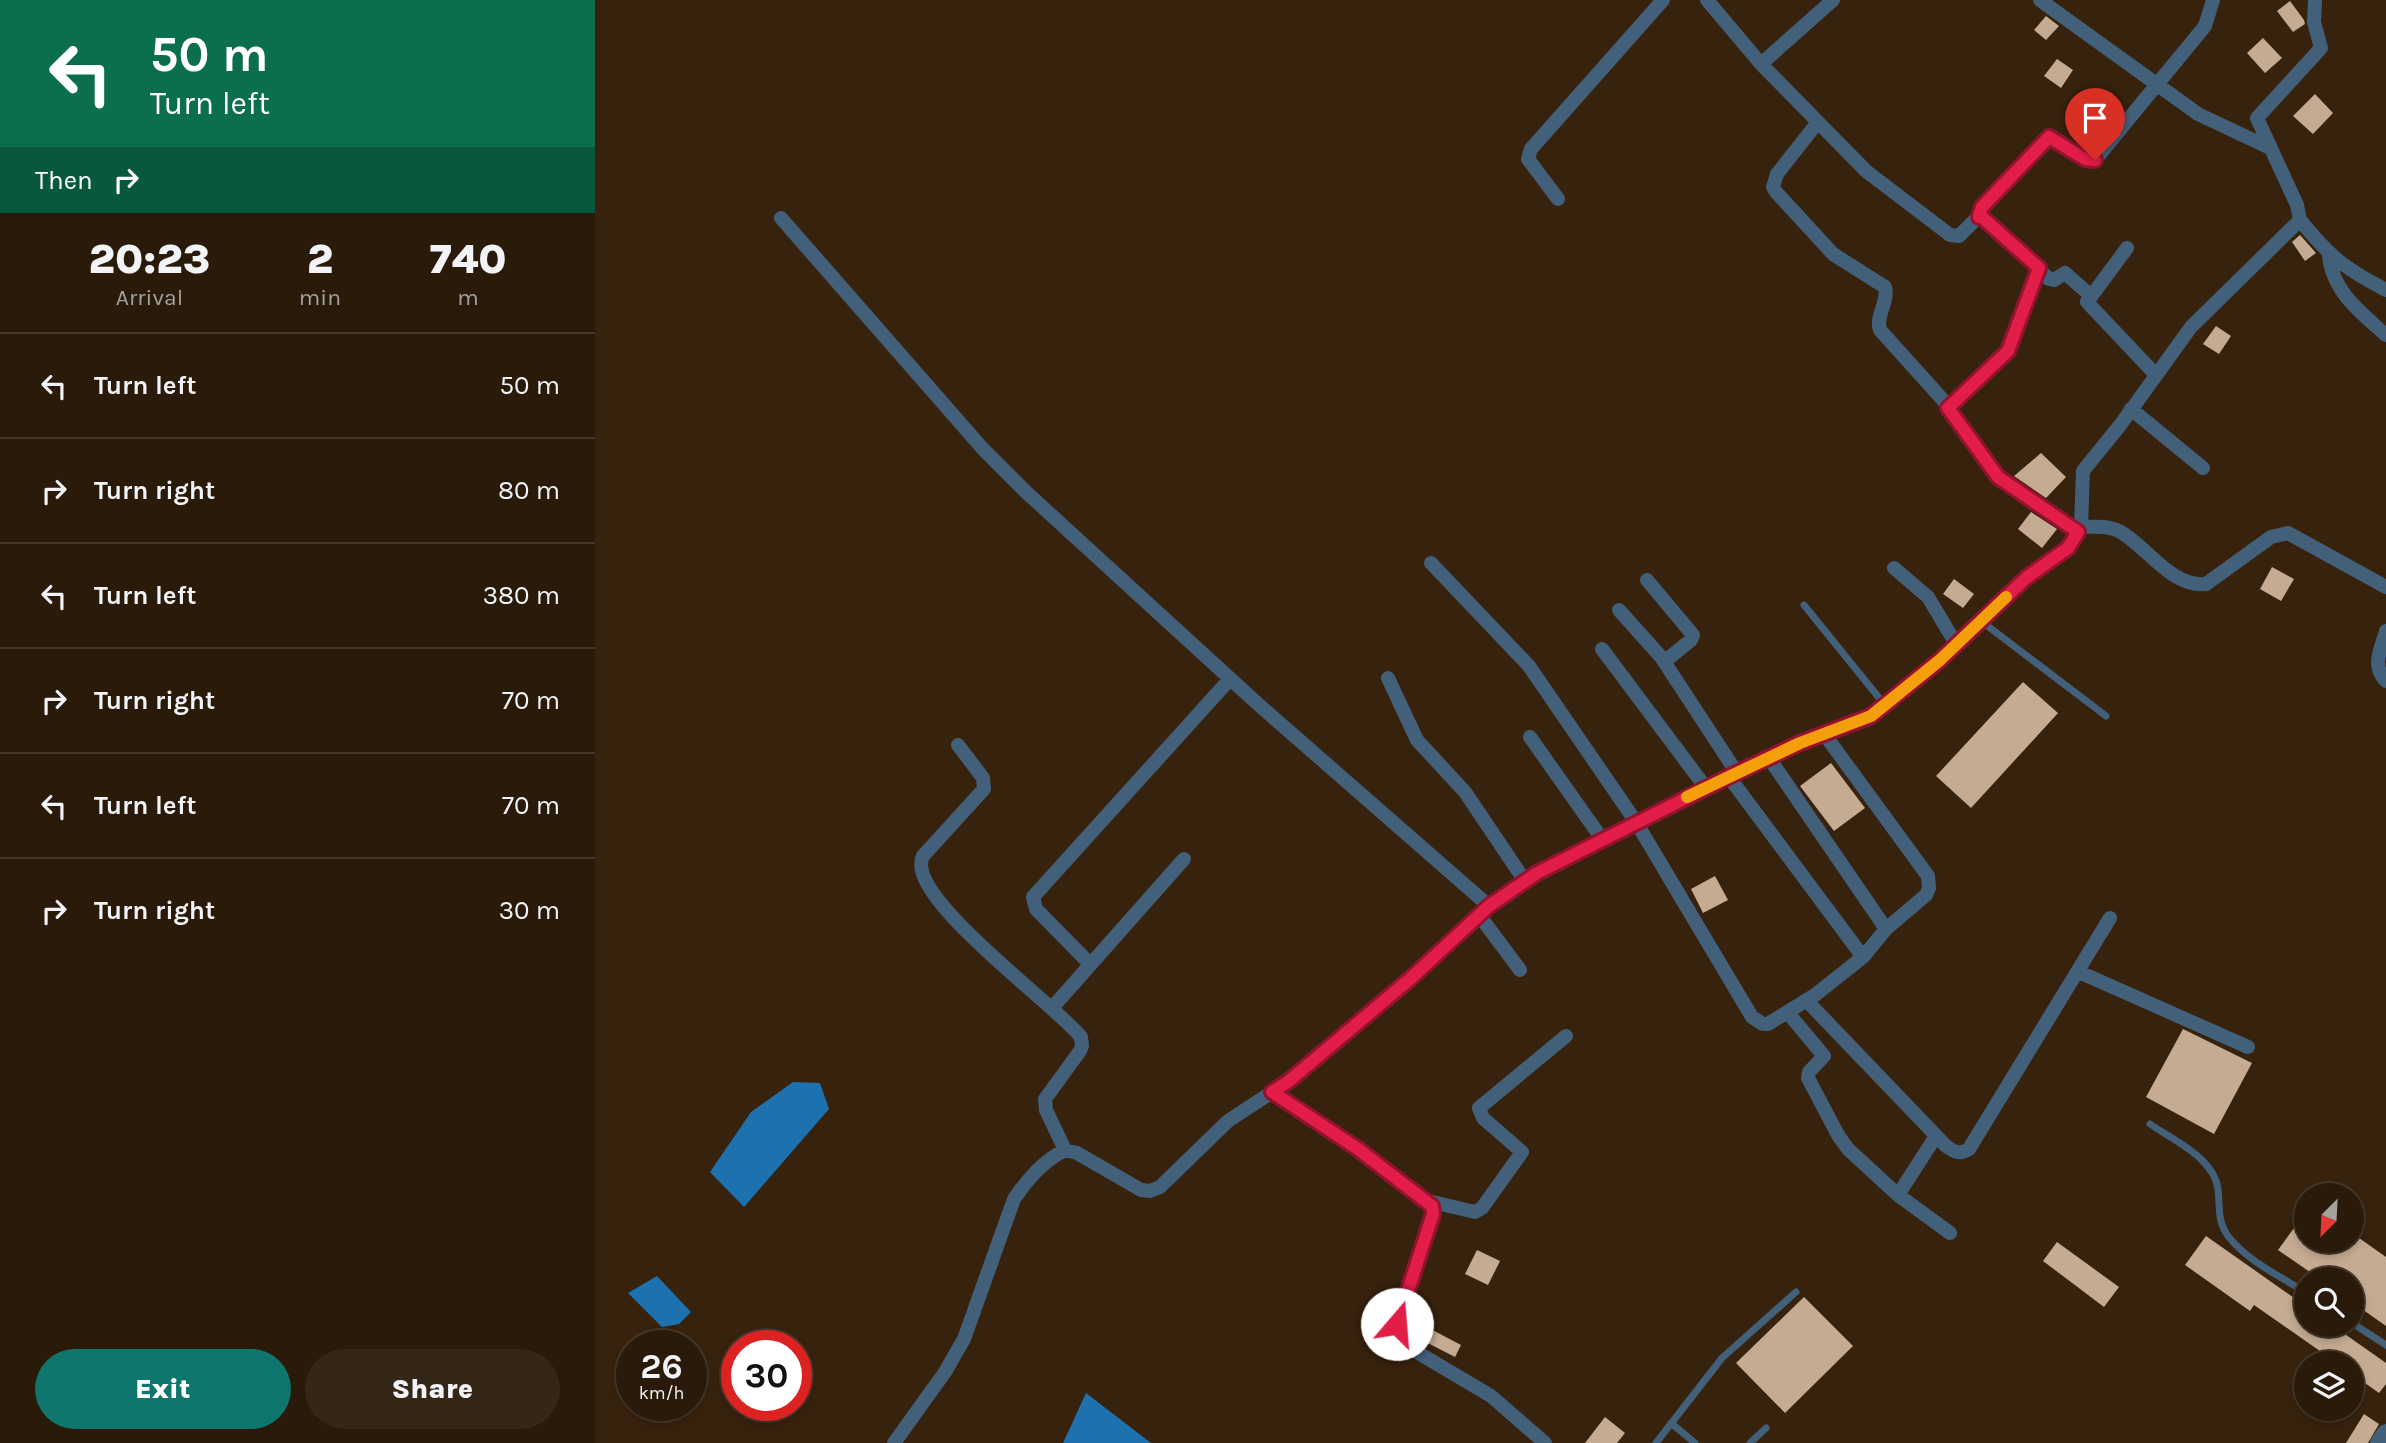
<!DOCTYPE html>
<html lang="en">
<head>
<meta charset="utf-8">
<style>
  body { margin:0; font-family:Karla,sans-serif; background:#352718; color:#f1f3f6; height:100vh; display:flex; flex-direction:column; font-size:26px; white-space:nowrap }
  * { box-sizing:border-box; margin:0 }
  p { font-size:23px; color:#a5a19c }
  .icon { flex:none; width:38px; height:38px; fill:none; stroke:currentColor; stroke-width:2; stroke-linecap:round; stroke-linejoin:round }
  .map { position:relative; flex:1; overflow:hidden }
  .side { display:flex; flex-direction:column; background:#291a0a; width:595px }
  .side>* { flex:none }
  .hud { background:#0b6e4f; color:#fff; overflow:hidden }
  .needle { width:46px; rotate:204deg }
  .fabs { position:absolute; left:1699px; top:1183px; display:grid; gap:14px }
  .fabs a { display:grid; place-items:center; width:70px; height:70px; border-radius:50%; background:#291a0a; box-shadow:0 4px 10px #0003,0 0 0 2px #45382b; font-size:35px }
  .speed { position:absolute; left:21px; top:1330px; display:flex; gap:14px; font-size:35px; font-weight:700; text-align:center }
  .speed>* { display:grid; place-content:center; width:91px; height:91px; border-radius:50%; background:#291a0a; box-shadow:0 4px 10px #0003,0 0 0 2px #45382b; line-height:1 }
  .speed small { font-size:18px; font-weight:400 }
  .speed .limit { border:10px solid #d22; background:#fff; color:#111 }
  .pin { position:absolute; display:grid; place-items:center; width:60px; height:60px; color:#fff; margin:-72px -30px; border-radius:50% 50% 50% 0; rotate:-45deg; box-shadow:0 0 7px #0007 }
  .pin .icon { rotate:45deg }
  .me { position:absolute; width:77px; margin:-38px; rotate:18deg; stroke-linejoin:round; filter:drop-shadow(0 0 5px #0008) }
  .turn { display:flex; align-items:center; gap:24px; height:147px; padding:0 35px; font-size:32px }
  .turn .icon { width:91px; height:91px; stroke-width:2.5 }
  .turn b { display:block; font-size:49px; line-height:60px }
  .then { display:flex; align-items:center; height:66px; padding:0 35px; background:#0003; gap:14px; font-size:26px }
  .eta { display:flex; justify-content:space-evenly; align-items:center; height:119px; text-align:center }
  .eta b { font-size:42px; font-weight:800; line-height:49px }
  .action { display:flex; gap:14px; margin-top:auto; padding:14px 35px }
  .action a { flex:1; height:80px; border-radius:42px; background:#0f766e; color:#fff; font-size:28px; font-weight:800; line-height:80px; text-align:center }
  .action a+a { background:#352718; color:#f1f3f6 }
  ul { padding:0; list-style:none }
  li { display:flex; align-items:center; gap:21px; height:105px; padding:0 35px; border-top:2px solid #45382b }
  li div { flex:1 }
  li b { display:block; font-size:26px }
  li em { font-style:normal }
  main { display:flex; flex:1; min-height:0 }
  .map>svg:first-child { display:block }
  .water { fill:#1d71af }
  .building { fill:#c5ab92 }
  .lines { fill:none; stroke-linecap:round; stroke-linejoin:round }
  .service { stroke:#43607b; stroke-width:7 }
  .minor { stroke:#43607b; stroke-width:14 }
  .tertiary { stroke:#43607b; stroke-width:18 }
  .route-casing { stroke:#92132f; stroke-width:18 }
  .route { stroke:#e11d48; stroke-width:12 }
  .slow { stroke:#f59e0b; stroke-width:12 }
</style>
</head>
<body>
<main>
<section class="side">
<div class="hud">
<div class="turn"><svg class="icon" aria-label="left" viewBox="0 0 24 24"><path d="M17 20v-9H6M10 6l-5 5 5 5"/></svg><div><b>50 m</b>Turn left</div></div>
<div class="then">Then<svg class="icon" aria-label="right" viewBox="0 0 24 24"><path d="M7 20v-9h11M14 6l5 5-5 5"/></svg></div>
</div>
<div class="eta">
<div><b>20:23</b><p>Arrival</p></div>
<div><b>2</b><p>min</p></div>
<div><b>740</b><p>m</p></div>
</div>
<ul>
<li><svg class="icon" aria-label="left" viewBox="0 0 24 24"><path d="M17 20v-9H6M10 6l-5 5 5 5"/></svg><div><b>Turn left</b></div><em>50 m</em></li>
<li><svg class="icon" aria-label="right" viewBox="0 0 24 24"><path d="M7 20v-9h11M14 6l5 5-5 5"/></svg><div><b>Turn right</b></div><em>80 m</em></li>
<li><svg class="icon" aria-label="left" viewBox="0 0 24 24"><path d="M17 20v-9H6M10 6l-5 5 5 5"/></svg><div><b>Turn left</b></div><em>380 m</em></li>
<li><svg class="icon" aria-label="right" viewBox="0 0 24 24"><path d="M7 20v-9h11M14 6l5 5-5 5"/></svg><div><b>Turn right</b></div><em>70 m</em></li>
<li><svg class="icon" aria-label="left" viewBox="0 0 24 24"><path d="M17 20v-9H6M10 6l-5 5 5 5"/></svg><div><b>Turn left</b></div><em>70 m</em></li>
<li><svg class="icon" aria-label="right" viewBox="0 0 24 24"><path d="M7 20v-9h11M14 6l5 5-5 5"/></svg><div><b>Turn right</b></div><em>30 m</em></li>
</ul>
<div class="action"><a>Exit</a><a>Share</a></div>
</section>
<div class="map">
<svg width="1791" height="1443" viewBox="0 0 1791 1443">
  <rect width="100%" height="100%" fill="#37220d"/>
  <!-- water -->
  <path class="water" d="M 198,1082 L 225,1083 L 234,1109 L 149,1207 L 115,1172 L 156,1112 Z
    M 62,1276 L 96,1312 L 84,1324 L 67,1327 L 33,1293 Z
    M 491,1393 L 556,1443 L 468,1443 Z"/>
  <!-- building -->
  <path class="building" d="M 1695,1 L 1709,20 L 1710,24 L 1698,32 L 1682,11 Z
    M 1451,16 L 1464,26 L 1451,40 L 1439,30 Z
    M 1668,38 L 1687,58 L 1670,73 L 1652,53 Z
    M 1462,59 L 1478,70 L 1466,88 L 1449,76 Z
    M 1720,94 L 1738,113 L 1718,134 L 1698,116 Z
    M 1705,235 L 1721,253 L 1710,261 L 1697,242 Z
    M 1621,326 L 1636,336 L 1624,354 L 1608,344 Z
    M 1446,453 L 1471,477 L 1451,498 L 1419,476 Z
    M 1436,512 L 1462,529 L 1447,548 L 1423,529 Z
    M 1677,567 L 1699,579 L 1686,601 L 1665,589 Z
    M 1359,579 L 1379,594 L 1368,608 L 1348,594 Z
    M 1428,682 L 1463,713 L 1376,808 L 1341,776 Z
    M 1236,763 L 1270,808 L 1239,831 L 1205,786 Z
    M 1120,876 L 1133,900 L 1108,913 L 1096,889 Z
    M 1588,1029 L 1657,1063 L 1619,1134 L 1551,1097 Z
    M 1712,1210 L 1712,1241 L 1757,1241 L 1757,1233 L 1791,1257 L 1791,1326 L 1757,1302 L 1757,1279 L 1725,1279 L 1683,1250 Z
    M 1611,1236 L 1712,1307 L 1712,1325 L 1737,1325 L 1791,1363 L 1791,1384 L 1784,1393 L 1757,1374 L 1757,1363 L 1742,1363 L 1659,1305 L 1655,1311 L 1590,1265 Z
    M 1462,1242 L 1524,1287 L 1509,1307 L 1448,1261 Z
    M 882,1250 L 905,1261 L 893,1285 L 870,1274 Z
    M 1209,1297 L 1258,1346 L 1190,1413 L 1141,1363 Z
    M 828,1325 L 866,1345 L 860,1357 L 821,1337 Z
    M 1769,1414 L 1784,1424 L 1773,1443 L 1751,1443 Z
    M 1010,1417 L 1030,1433 L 1022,1443 L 990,1443 Z"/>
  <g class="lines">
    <!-- service -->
    <path class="service" d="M 1209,605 L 1289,704
      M 1386,621 L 1511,716
      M 1555,1124 C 1578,1140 1619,1158 1623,1189 C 1625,1206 1622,1221 1633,1236 C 1651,1260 1686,1277 1712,1293
      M 1757,1323 L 1791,1345
      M 1076,1423 L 1100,1443
      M 1061,1443 L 1127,1358 L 1201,1292
      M 1155,1443 L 1171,1428"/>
    <!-- minor -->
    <path class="minor" d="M 1112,0 L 1166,64 L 1238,0
      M 1445,0 L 1603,114 L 1675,148
      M 1166,64 L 1271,171 L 1355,235 L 1364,236 L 1381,219 L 1388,218 L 1454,279 L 1459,280 L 1470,273 L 1495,295
      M 1223,122 L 1182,174 L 1178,187 L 1181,192 L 1238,254 L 1290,287 C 1294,302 1280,316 1285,330 L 1348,400 L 1403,477 L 1483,532
      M 963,199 L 933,159 L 936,149 L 1068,0
      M 1384,217 L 1389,205 L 1450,139 L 1458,137 L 1490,159 L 1500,160 L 1610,26 L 1618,0
      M 186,218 L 388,449 L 431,492 L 664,705 L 894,906
      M 1705,220 C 1735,257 1749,268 1791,290
      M 1532,248 L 1492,302 L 1561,375
      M 1734,255 C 1737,291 1765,312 1791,335
      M 1353,408 L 1413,351 L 1444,269
      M 1536,409 L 1608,468
      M 1486,527 C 1498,527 1512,525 1524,531 C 1553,547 1575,587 1611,584 L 1676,537 L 1693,533 L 1791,587
      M 836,563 L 934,666 L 1041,822 L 1157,1017 L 1168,1024 L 1173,1024 L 1220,995 L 1268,957
      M 1299,568 L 1333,597 L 1361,644
      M 1052,580 L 1098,635 L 1096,640 L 1069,662
      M 1024,610 L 1066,657 L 1142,773
      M 1791,631 C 1786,649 1776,666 1791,681
      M 1007,649 L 1111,788
      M 793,678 L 822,740 L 870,792 L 930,881
      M 935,737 L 1007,839
      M 363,745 L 388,778 L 389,789 L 328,856 C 308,896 460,1004 486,1037 L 487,1046 L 485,1051 L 450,1099 L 451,1110 L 470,1150
      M 1174,758 L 1291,929
      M 1134,777 L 1268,957 L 1291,929 L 1331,895 L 1334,888 L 1333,876 L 1230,735
      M 884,915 L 925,970
      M 495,964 L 441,909 L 438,897 L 635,679
      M 1484,972 L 1653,1047
      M 1211,1000 L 1351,1146 C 1359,1152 1365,1155 1374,1149 L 1515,918
      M 457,1008 L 589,859
      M 1193,1013 L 1229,1056 L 1214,1072 L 1213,1078 L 1243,1135 L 1253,1149 L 1303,1195 L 1355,1233
      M 677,1092 L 763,1149 L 833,1201 L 838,1214 L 802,1324 L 806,1341 L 815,1348 L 896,1396 L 950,1443
      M 1303,1195 L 1341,1136
      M 833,1201 L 880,1212 L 887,1208 L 927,1152 L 888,1118 L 884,1108 L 971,1036
      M 299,1443 L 350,1372 L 369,1339 L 419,1199 C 433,1179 448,1161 470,1150 L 482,1153 L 546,1190 L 555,1191 L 565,1187 L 633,1121 L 694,1081 L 815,979 L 894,906 L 941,873 L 1134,777 L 1205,743 L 1276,716 L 1345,660 L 1431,578 L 1473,548 L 1486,527 L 1488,471 L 1526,424 L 1596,327 L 1705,220 L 1702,205 L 1662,118 L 1726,48 L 1719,22 L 1720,0"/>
    <!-- tertiary -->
    <path class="tertiary" d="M 1784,1443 L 1791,1433"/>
  </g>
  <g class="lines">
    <defs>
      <path id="route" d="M 802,1324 L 838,1214 L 837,1206 L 763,1149 L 677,1092 L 694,1081 L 815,979 L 894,906 L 942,873 L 1133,777 L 1205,743 L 1276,716 L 1345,660 L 1431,578 L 1473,548 L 1483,532 L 1403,477 L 1353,408 L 1413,351 L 1444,268 L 1388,218 L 1384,217 L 1387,207 L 1454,137 L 1490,159 L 1500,160"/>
    </defs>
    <!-- route casing -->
    <use href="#route" class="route-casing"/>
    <!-- route -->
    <use href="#route" class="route"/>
    <!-- slow -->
    <path class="slow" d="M 1092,797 L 1205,743 L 1276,716 L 1345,660 L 1411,597"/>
  </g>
</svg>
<div class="fabs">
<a><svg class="needle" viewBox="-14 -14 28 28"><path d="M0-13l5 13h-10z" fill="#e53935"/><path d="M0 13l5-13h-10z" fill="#a5a19c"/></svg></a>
<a><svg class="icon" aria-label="search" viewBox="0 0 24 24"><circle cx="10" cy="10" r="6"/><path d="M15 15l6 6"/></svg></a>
<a><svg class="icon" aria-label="layers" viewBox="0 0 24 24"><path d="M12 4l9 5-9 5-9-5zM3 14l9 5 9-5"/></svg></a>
</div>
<div class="speed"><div>26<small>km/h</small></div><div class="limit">30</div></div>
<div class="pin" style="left:1500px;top:160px;background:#d93025"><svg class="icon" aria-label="arrive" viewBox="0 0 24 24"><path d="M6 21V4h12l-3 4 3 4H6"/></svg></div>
<svg class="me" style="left:802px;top:1324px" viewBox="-20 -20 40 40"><circle r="19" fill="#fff"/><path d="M0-13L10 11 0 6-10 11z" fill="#e11d48"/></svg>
</div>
</main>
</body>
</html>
